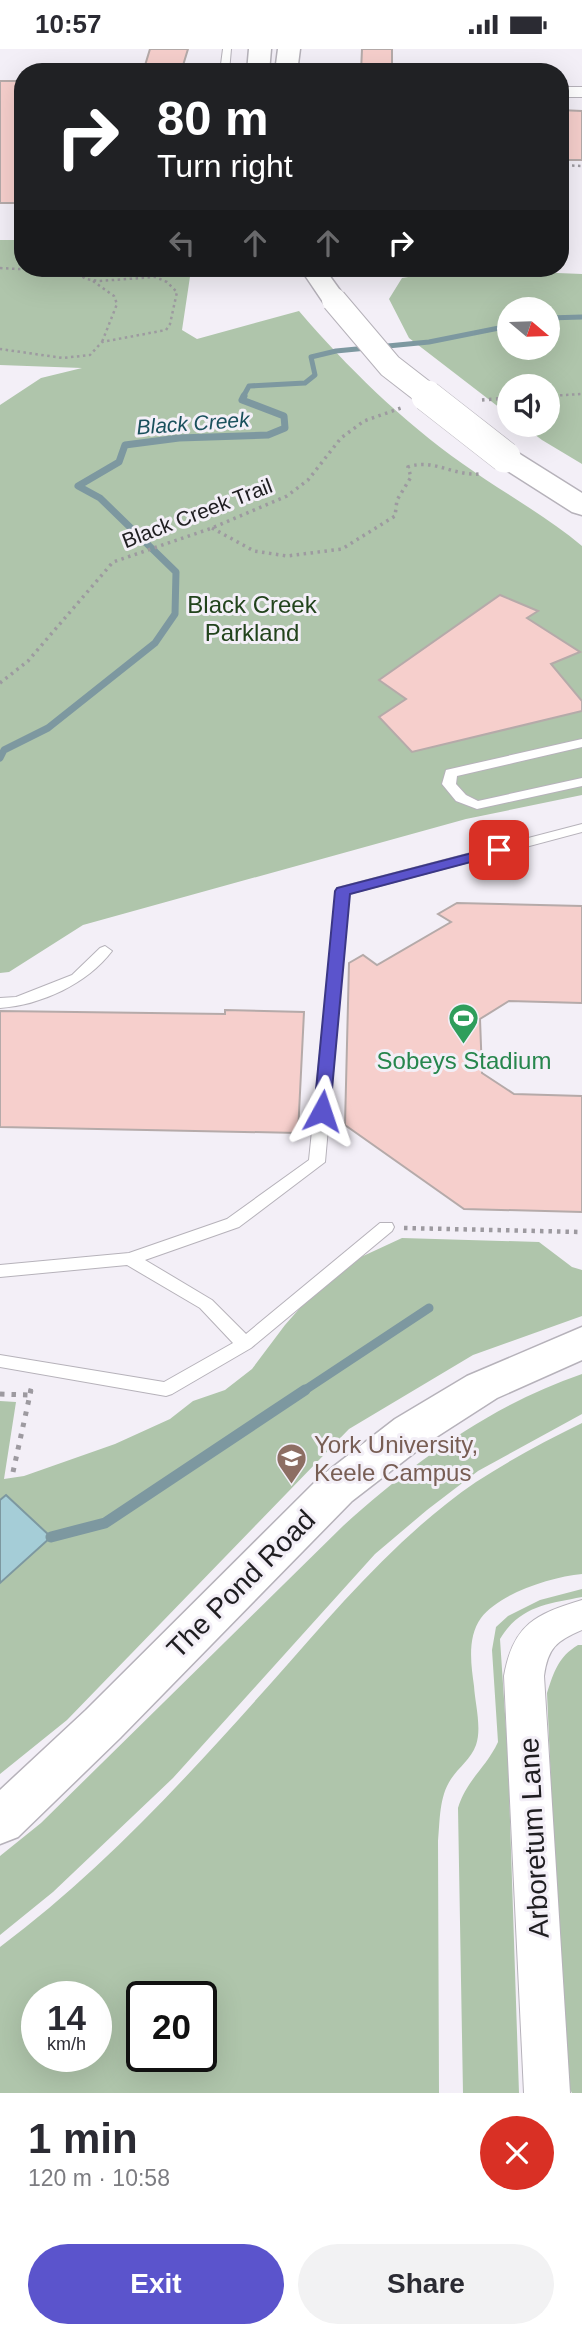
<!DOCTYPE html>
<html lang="en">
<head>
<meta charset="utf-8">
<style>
  body { margin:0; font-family:Arial,sans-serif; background:#f2f2f3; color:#2b2b33; height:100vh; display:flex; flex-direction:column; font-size:26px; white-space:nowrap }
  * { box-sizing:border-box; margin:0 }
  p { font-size:23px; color:#7c7c81 }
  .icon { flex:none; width:38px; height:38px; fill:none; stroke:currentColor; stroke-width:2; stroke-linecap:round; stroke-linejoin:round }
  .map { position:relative; height:2044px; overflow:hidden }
  .sheet { display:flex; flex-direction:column; background:#fff; flex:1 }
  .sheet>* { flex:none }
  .banner { position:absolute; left:14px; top:14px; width:555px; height:214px; border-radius:28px; box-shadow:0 7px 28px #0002; background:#202124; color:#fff; overflow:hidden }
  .needle { width:46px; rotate:109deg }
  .fabs { position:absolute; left:497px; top:248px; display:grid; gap:14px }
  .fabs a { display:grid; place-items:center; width:63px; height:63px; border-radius:50%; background:#fff; box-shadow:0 7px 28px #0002; font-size:35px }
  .speed { position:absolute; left:21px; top:1932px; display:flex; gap:14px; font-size:35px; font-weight:700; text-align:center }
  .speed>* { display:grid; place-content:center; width:91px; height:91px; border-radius:50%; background:#fff; box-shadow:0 7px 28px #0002; line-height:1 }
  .speed small { font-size:18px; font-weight:400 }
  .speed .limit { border:4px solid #111; border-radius:10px; background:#fff; color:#111 }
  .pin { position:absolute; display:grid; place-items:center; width:60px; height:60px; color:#fff; margin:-30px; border-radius:14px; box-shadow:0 4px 10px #0006 }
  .me { position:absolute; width:77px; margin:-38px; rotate:5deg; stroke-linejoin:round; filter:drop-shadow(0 0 5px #0008) }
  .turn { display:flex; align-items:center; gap:24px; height:147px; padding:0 28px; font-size:32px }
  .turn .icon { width:91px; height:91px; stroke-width:2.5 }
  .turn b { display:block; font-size:49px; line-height:60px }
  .lanes { display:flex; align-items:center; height:66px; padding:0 28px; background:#0003; justify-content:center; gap:35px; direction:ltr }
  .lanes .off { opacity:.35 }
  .round { display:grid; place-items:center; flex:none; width:74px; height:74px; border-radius:37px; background:#f2f2f3 }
  .summary { display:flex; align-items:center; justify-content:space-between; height:119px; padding:0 28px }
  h1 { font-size:42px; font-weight:800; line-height:52px }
  .action { display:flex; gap:14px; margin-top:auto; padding:14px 28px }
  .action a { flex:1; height:80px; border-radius:42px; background:#5b54cc; color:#fff; font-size:28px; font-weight:800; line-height:80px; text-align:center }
  .action a+a { background:#f2f2f3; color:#2b2b33 }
  .status { display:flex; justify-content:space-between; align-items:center; height:49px; padding:0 35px; background:#fff; direction:ltr }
  .status svg { height:19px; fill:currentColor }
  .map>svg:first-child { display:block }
  .green { fill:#afc5ab; fill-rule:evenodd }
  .water { fill:#a5cdd7; stroke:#7d98a0; stroke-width:2 }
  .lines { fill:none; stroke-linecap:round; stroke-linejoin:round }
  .stream-far3 { stroke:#7d98a0; stroke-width:5 }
  .stream-far2 { stroke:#7d98a0; stroke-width:7 }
  .stream-far1 { stroke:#7d98a0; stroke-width:9 }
  .stream { stroke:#7d98a0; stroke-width:11 }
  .building { fill:#f6cfcc; stroke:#b5aaa9; stroke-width:2 }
  .lane-casing { stroke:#b6b2ba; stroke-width:2 }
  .street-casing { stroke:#b6b2ba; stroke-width:2 }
  .secondary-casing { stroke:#b6b2ba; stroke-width:3 }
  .path-far3 { stroke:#9d9aa0; stroke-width:2.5; stroke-dasharray:2.5 3.5; stroke-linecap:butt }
  .path-far2 { stroke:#9d9aa0; stroke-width:3.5; stroke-dasharray:2.5 4.5; stroke-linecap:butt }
  .path-far1 { stroke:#9d9aa0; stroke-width:4.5; stroke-dasharray:3.5 5; stroke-linecap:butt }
  .path { stroke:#9d9aa0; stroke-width:5; stroke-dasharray:4.5 7; stroke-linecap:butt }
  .lane { fill:#fff; fill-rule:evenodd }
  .street { fill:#fff; fill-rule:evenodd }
  .secondary { fill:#fff; fill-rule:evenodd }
  .secondary-bridge-far1-casing { stroke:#b6b2ba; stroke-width:26; stroke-linecap:butt }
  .secondary-bridge-casing { stroke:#b6b2ba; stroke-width:32; stroke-linecap:butt }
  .secondary-bridge-far1 { stroke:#fff; stroke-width:24 }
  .secondary-bridge { stroke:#fff; stroke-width:31 }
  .route { fill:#5b54cc; stroke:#3b3785; stroke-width:2 }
  .labels { text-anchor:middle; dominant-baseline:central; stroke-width:6; stroke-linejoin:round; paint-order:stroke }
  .far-water-label { font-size:21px; font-style:italic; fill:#19505c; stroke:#f3eff7 }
  .far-street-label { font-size:21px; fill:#1f1e21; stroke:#f3eff7 }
  .park-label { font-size:24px; fill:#22431c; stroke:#f3eff7 }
  .leisure-label { font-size:24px; fill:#27864d; stroke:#f3eff7 }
  .education-label { font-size:24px; fill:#785e54; stroke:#f3eff7; text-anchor:start }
  .near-street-label { font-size:28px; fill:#1f1e21; stroke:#f3eff7 }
</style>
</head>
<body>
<div class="status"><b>10:57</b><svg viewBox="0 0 49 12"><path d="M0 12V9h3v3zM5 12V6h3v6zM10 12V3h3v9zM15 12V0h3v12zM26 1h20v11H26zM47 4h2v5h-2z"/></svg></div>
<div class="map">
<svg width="582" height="2044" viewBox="0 0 582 2044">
  <rect width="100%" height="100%" fill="#f3eff7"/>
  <!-- green -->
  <path class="green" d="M 0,191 L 23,191 L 23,219 L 191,221 L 182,281 L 197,290 L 299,262 C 348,319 401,371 463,415 C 502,443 545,466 582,497 L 582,746 L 466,770 L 83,876 L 9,923 L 0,924 L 0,356 L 41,329 L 82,319 L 0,316 Z
    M 533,223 L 582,225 L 582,415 L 542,391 L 522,376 L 548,376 L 548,338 L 509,338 L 509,366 L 409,289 L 389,250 L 402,229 L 421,226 ZM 509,261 L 548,261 L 548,299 L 509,299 Z
    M 402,1189 L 539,1193 L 572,1218 L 582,1221 L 582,1267 L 473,1306 L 349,1380 L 67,1671 L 0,1725 L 0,1352 L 16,1353 L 4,1430 L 24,1427 L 115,1395 L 170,1370 L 193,1352 L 225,1341 L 252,1320 L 285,1276 L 307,1251 L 332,1229 L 361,1208 Z
    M 582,1325 L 582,1365 L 478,1422 L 427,1461 L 375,1505 L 173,1729 L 53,1843 L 0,1886 L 0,1807 L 41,1774 L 343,1477 C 414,1413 491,1356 582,1325 Z
    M 582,1374 L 582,1525 C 551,1528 500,1544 481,1569 C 467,1588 471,1616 474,1637 C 475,1654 482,1679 476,1696 C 471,1710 459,1718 451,1730 C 439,1748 440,1771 438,1792 L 439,2044 L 0,2044 L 0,1898 C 102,1822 188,1727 272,1633 C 335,1562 397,1487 476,1433 C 510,1411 545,1392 582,1374 ZM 37,1948 L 96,1948 L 96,2007 L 37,2007 ZM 142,1948 L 201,1948 L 201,2007 L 142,2007 Z
    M 582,1540 L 582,1548 C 547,1555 520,1557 500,1590 L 508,1710 L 519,2044 L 463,2044 L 458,1759 C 467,1730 486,1719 498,1693 L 492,1601 L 496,1578 L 508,1567 L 540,1551 Z
    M 578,1596 L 582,1596 L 582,2044 L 572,2044 L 564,2030 L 547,1644 C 554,1623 558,1608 578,1596 Z"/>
  <!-- water -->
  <path class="water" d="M 6,1446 L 51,1488 L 0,1534 L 0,1451 Z"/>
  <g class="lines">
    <!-- stream-far3 -->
    <path class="stream-far3" d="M 548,269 L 582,268
      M 243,348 L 249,337 L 305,334 L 315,326 L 311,308 L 336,302 L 429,293 L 509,277"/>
    <!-- stream-far2 -->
    <path class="stream-far2" d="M 0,709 L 4,701 L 48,679 L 155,594 L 175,565 L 176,523 L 100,449 L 78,437 L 119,413 L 125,396 L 179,389 L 268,386 L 285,379 L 284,367 L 242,351 L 244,347"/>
    <!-- stream-far1 -->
    <path class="stream-far1" d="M 302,1343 L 429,1259"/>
    <!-- stream -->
    <path class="stream" d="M 51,1488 L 105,1474 L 305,1341"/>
  </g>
  <!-- building -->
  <path class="building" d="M 150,0 L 188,0 L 181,23 L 143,23 Z
    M 362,0 L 392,0 L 392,23 L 361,23 Z
    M 0,32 L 23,32 L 23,154 L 0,154 Z
    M 560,61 L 582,62 L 582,111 L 560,111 Z
    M 500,546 L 538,562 L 527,569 L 580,603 L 551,615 L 582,652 L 582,662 L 412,703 L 379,668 L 406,650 L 379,631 Z
    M 457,854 L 582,857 L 582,954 L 509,952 L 480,970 L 482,1024 L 514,1045 L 582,1047 L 582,1163 L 464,1160 L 345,1076 L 349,914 L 363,906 L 377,916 L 451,873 L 438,865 Z
    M 225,961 L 304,963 L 298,1084 L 0,1078 L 0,962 L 225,965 Z"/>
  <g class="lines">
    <defs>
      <path id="lane" d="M 223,0 L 231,0 L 229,23 L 220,23 Z
        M 582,690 L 582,698 L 457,727 L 456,735 L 466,746 L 478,752 L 582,729 L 582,737 L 477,760 L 456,752 L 442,735 L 446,721 Z
        M 582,775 L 582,783 L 349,845 L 325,1113 L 239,1178 L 145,1211 L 212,1251 L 246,1285 L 380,1174 L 392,1174 L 394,1178 L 392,1182 L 251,1299 L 172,1345 L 166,1347 L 0,1318 L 0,1306 L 164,1333 L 233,1294 L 200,1259 L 127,1216 L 0,1228 L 0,1216 L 129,1204 L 227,1170 L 309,1111 L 337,839 Z
        M 105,897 L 112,902 C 87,935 41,956 0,959 L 0,949 L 16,948 L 72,926 L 100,899 Z"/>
      <path id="street" d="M 560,38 L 582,38 L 582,48 L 560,48 Z
        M 582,1551 L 582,1581 C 556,1592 548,1599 544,1627 L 570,2044 L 524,2044 L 504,1627 C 513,1575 536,1565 582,1551 Z"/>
      <path id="secondary" d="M 249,0 L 271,0 L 269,23 L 247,23 Z
        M 278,0 L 300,0 L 297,23 L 275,23 Z
        M 300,219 L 324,219 L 347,251 L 343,256 L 334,259 L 325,256 Z
        M 505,399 L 515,402 L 582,444 L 582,466 L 572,463 L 495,414 L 491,408 L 495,402 Z
        M 582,1278 L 582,1311 L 497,1349 L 427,1394 L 352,1452 L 120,1689 L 18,1788 L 0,1795 L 0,1741 L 86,1661 L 320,1428 L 395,1370 L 467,1327 Z"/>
    </defs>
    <!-- lane casing -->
    <use href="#lane" class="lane-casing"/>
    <!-- street casing -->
    <use href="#street" class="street-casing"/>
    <!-- secondary casing -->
    <use href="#secondary" class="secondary-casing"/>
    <!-- path-far3 -->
    <path class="path-far3" d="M 560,116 L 582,117
      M 0,219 L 75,223 L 86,230 L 99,232 L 155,228 L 167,233 L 177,243 L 170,275 L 166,281 L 102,293 L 90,306 L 63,309 L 0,300
      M 140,219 L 155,227
      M 75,223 L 81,219
      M 93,232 L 114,247 L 117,255 L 102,293
      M 548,347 L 582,345"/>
    <!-- path-far2 -->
    <path class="path-far2" d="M 548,347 L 554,347
      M 482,351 L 509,349
      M 212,479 L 254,502 L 287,507 L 342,500 L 395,467 L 397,451 L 411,428 L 408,418 C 433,409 453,427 479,425
      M 0,634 L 28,612 L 113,513 L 212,479 L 287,447 L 308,431 L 341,389 L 364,372 L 401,359"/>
    <!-- path-far1 -->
    <path class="path-far1" d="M 404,1179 L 582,1183
      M 30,1343 L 32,1336"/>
    <!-- path -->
    <path class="path" d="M 0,1345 L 30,1346
      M 13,1423 L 31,1341"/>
    <!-- lane -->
    <use href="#lane" class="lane"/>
    <!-- street -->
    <use href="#street" class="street"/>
    <!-- secondary -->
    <use href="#secondary" class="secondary"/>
    <defs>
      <path id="secondary-bridge-far1" d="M 334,251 L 390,317 L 430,348"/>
      <path id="secondary-bridge" d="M 427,347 L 505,408"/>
    </defs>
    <!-- secondary-bridge-far1 casing -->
    <use href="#secondary-bridge-far1" class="secondary-bridge-far1-casing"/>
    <!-- secondary-bridge casing -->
    <use href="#secondary-bridge" class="secondary-bridge-casing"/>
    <!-- secondary-bridge-far1 -->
    <use href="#secondary-bridge-far1" class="secondary-bridge-far1"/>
    <!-- secondary-bridge -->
    <use href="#secondary-bridge" class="secondary-bridge"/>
  </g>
  <!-- route -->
  <path class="route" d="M 499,797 L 505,798 L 507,801 L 505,804 L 350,845 L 330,1062 L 322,1067 L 316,1065 L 314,1062 L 335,842 L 337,839 Z"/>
  <!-- icons -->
  <defs>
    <symbol id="stadium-pin" viewBox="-11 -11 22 30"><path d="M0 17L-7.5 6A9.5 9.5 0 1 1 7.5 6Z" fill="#2e9e5b" stroke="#f3eff7"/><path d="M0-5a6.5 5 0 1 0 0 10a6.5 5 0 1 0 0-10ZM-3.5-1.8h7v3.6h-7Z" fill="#fff"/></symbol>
    <symbol id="university-pin" viewBox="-11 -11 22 30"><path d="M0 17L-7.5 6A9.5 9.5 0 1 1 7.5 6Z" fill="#8d6e63" stroke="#f3eff7"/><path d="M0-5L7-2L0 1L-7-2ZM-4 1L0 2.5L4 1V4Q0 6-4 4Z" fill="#fff"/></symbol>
  </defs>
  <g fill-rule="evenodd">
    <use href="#stadium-pin" x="446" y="952" width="35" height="47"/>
    <use href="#university-pin" x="274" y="1392" width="35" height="47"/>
  </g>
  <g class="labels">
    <!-- far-water labels -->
    <g class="far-water-label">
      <text transform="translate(193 374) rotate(-4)">Black Creek</text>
    </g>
    <!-- far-street labels -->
    <g class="far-street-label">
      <text transform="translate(197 464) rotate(-21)">Black Creek Trail</text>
    </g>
    <!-- park labels -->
    <g class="park-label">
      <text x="252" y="555">Black Creek<tspan x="252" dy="28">Parkland</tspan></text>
    </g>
    <!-- leisure labels -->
    <g class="leisure-label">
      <text x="464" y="1011">Sobeys Stadium</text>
    </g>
    <!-- education labels -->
    <g class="education-label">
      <text x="314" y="1395">York University,<tspan x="314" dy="28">Keele Campus</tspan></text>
    </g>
    <!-- near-street labels -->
    <g class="near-street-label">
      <text transform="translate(241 1535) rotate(-45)">The Pond Road</text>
      <text transform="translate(534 1789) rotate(-93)">Arboretum Lane</text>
    </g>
  </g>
</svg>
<div class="fabs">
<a><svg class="needle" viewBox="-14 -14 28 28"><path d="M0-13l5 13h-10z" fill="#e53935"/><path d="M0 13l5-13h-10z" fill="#7c7c81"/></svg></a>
<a><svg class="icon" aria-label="sound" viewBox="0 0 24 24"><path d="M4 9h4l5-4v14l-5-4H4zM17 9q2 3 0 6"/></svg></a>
</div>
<div class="speed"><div>14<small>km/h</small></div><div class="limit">20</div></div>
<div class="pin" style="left:499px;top:801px;background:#d93025"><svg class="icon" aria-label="arrive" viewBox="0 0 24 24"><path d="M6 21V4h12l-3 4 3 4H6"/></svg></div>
<svg class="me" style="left:322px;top:1062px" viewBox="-20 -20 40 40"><path d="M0-17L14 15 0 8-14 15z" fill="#5b54cc" stroke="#fff" stroke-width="4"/></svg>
<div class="banner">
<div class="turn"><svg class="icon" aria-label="right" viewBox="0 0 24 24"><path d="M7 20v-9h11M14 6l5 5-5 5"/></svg><div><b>80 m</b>Turn right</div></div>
<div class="lanes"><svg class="icon off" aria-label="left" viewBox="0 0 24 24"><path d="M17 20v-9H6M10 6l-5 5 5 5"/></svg><svg class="icon off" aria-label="ahead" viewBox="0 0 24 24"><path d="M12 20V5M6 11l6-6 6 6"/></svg><svg class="icon off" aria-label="ahead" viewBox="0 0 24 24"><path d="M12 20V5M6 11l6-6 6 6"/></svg><svg class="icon" aria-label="right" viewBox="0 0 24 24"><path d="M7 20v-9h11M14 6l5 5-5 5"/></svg></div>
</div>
</div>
<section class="sheet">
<div class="summary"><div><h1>1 min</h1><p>120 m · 10:58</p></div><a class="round" style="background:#d93025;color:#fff"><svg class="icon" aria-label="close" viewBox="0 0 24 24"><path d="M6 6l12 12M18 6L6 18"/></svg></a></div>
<div class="action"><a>Exit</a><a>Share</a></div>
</section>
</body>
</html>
